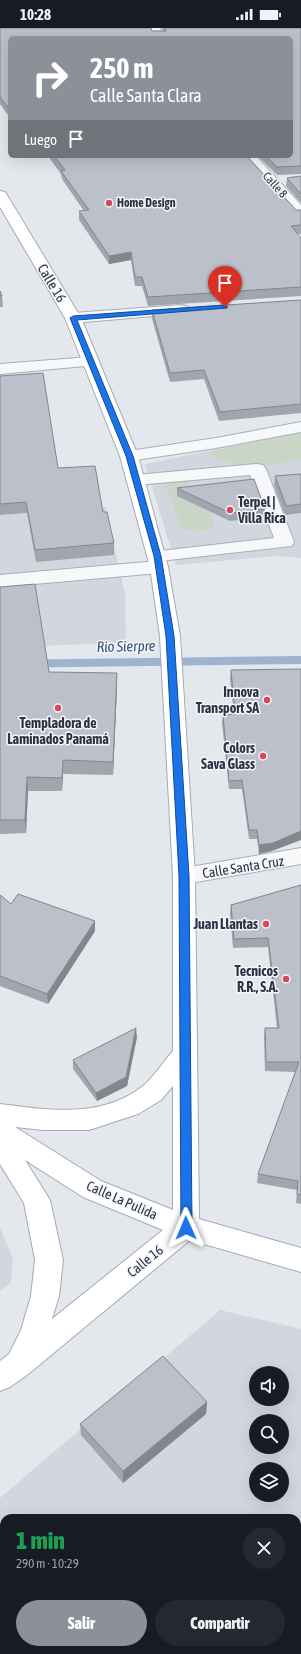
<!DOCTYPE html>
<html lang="es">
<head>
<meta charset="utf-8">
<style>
  body { margin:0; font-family:"Asap Condensed",sans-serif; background:#242831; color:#f1f3f6; height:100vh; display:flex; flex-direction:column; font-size:15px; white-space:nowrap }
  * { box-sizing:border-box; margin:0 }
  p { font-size:13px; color:#9ea1a6 }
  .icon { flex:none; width:22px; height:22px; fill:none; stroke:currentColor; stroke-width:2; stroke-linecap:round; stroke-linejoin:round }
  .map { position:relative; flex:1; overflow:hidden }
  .side { position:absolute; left:0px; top:1486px; width:301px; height:140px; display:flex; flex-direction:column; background:#171b24; border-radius:12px 12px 0 0; box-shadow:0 4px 16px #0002 }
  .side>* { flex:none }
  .guide { position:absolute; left:8px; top:8px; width:285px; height:122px; border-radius:6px; box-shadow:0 4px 16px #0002; background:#8c9099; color:#fff; overflow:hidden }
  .fabs { position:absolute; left:249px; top:1338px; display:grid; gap:8px }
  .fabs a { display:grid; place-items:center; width:40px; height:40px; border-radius:50%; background:#171b24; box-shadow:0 4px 16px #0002; font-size:20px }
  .pin { position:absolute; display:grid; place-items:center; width:34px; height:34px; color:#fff; margin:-41px -17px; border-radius:50% 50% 50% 0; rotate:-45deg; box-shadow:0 0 4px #0007 }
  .pin .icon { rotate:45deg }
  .me { position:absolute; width:44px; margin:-22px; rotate:359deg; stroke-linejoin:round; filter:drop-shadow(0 0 3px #0008) }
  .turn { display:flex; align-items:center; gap:14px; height:84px; padding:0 16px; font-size:18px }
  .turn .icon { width:52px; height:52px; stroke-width:2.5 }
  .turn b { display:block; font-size:28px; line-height:34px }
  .then { display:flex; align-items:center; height:38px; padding:0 16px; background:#0003; gap:8px; font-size:15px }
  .round { display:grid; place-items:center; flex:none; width:42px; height:42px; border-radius:21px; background:#242831 }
  .summary { display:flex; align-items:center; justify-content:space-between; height:68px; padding:0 16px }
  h1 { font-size:24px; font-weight:800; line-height:30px; color:#1e9e55 }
  .primary-button { display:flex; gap:8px; margin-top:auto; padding:8px 16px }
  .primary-button a { flex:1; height:46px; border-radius:24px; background:#8c9099; color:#fff; font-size:16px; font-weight:800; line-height:46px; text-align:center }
  .primary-button a+a { background:#242831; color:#f1f3f6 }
  .status { display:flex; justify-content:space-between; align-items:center; height:28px; padding:0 20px; background:#171b24; direction:ltr }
  .status svg { height:11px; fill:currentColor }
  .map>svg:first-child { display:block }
  .built { fill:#d2d6de; fill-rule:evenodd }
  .green { fill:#c9d6c5 }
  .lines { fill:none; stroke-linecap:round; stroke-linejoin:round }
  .stream { fill:#9fb4cc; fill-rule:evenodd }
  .minor-casing { stroke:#a9aeb7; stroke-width:2 }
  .major-casing { stroke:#a3abb8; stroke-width:2 }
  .minor { fill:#f7f8fa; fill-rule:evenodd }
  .major { fill:#fff; fill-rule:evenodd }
  .wall { fill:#a1a5ae }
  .shaded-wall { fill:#83868d }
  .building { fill:#bbc0ca; stroke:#83868d }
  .route { fill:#1a73e8; stroke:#114b97 }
  .poi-dot { fill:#d1495b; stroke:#f4f6f9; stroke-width:1.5 }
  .labels { text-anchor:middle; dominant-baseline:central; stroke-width:3; stroke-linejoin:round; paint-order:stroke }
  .far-street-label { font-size:12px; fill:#2b3445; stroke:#f4f6f9 }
  .far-poi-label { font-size:12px; font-weight:bold; fill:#2b3445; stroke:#f4f6f9; text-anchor:start }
  .street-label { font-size:14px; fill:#2b3445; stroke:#f4f6f9 }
  .poi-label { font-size:14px; font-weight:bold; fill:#2b3445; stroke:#f4f6f9; text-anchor:end }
  .water-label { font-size:15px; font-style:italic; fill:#34527a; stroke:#f4f6f9 }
</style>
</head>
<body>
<div class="status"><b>10:28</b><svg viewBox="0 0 49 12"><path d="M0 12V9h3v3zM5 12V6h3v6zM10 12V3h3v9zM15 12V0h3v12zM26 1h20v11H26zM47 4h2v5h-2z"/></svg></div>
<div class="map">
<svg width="301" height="1626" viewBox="0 0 301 1626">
  <rect width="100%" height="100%" fill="#e4e7ec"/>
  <!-- built -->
  <path class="built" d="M 301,404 L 301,530 L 277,528 L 176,537 L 145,436 Z
    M 106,479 L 125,567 L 126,614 L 0,620 L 0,487 Z
    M 0,1200 L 13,1231 L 11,1254 L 0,1263 Z
    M 220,1282 L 301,1301 L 301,1626 L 63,1626 L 60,1622 L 297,1622 L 297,1490 L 4,1490 L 4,1622 L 32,1622 L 28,1626 L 0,1626 L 0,1470 ZM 256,1345 L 282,1345 L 282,1371 L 256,1371 ZM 256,1393 L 282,1393 L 282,1419 L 256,1419 ZM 256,1441 L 282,1441 L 282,1467 L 256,1467 Z"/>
  <!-- green -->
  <path class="green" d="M 301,404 L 301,431 C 273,437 259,441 230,434 C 221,432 216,431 209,424 Z
    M 178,450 L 201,461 L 215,498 C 203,505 195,503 182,501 L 163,451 Z"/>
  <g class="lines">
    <!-- stream -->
    <path class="stream" d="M 301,628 L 301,636 L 0,640 L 0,632 Z"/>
    <defs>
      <path id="minor" d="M 148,0 L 160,0 L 165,10 L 153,10 Z
        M 241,128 L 256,128 L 301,177 L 301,190 L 296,189 Z
        M 182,277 L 188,279 L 190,282 L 188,285 L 73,295 L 67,293 L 65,290 L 67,287 L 73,285 Z
        M 90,329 L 96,331 L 98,334 L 96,337 L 0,346 L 0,336 Z
        M 301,394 L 301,404 L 216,420 L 129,433 L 123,432 L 120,428 L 123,424 L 129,423 L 216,410 Z
        M 257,436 L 263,437 L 266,441 L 294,514 L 292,518 L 160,533 L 166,535 L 168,539 L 166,543 L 159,545 L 0,559 L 0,547 L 157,533 L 151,532 L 149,528 L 151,524 L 274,510 L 250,447 L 136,457 L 130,456 L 127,452 L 130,448 L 136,447 Z
        M 301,820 L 301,836 L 184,856 L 176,854 L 173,848 L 176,842 L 184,840 Z"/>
      <path id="major" d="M 0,163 L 5,164 L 7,167 L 81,290 L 138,428 L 168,539 L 180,608 L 195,848 L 199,1191 L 301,1220 L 301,1244 L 190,1212 L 27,1347 L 10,1359 L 0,1363 L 0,1333 L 9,1326 L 21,1302 L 31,1268 L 35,1232 L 24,1175 L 0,1136 L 0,1076 C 48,1082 101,1091 143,1058 C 154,1049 163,1034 173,1023 L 173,848 L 160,608 L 150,539 L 120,428 L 65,290 L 0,179 ZM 173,1058 L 173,1182 L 101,1153 L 15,1099 L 43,1102 L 89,1102 L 138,1086 L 161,1072 ZM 25,1132 L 83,1169 L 163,1202 L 52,1291 L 59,1268 L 63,1232 L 50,1172 Z"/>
    </defs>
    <!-- minor casing -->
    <use href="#minor" class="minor-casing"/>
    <!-- major casing -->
    <use href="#major" class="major-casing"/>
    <!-- minor -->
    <use href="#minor" class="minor"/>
    <!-- major -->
    <use href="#major" class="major"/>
  </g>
  <!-- wall -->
  <path class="wall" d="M 0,0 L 163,3 L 162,0 L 301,0 L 301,146 L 277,147 L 258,128 L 291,128 L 10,10 L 10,90 L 1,77 L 0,77 Z
    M 48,128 L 247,128 L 296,182 L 301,182 L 301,206 L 297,206 L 301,210 L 301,268 L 148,278 L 142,258 L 135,258 L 131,232 L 109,236 L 79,192 L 79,183 L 84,183 L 62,151 L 61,146 Z
    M 301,148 L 301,175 L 286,158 L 287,150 Z
    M 0,263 L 2,268 L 3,279 L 0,279 Z
    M 301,272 L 301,385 L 219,393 L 204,351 L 170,354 L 152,291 L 152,282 Z
    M 0,348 L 58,440 L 103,484 L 114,515 L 114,527 L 36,534 L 27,485 L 0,487 Z
    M 301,446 L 301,485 L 285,487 L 274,458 L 275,448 Z
    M 177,460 L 265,481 L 264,489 L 230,493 L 177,468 Z
    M 0,559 L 49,644 L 117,659 L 113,747 L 63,746 L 62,763 L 28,763 L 26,805 L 0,806 Z
    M 231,642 L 272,823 L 259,826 L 257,811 L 249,811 L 242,761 L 229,761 L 222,695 L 223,687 L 234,686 L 230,651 Z
    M 301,857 L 301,1176 L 296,1175 L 297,1162 L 257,1155 L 258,1146 L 296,1044 L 265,1043 L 264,1009 L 265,1000 L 277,1000 L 268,919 L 233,920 L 230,886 L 231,877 Z
    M 0,867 L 11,876 L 95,903 L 48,976 L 0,958 Z
    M 137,1009 L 127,1058 L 97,1073 L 73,1041 L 73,1032 Z
    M 207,1374 L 206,1386 L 123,1455 L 81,1407 L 80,1396 Z"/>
  <!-- shaded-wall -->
  <path class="shaded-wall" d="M 131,224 L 131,232 L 109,236 L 109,228 Z
    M 117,645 L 117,659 L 113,747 L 113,734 Z
    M 63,732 L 63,746 L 62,763 L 62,750 Z
    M 27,749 L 28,763 L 26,805 L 25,792 Z
    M 301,803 L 301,812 L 272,823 L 259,826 L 259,817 Z
    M 95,893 L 95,903 L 48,976 L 47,966 Z
    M 136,1000 L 137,1009 L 127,1058 L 97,1073 L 96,1065 Z
    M 207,1374 L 206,1386 L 123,1455 L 123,1443 Z
    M 22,1622 L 32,1622 L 27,1626 L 17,1626 Z"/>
  <!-- building -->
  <path class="building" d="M 0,0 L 151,0 L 152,3 L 166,3 L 165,0 L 301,0 L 301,138 L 277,139 L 266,128 L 291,128 L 291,10 L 10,10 L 10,82 L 0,69 Z
    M 54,128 L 247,128 L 296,182 L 301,182 L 301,197 L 291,198 L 301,210 L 301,259 L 148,269 L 142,249 L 135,249 L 131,224 L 109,228 L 79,183 L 89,182 L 61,143 L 65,142 Z
    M 301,148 L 301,166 L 287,150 Z
    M 0,263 L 2,268 L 0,268 Z
    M 301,272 L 301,376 L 220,384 L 204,342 L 170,345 L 152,282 Z
    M 43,345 L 58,440 L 95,438 L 103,484 L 107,484 L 114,515 L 35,522 L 26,474 L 0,476 L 0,348 Z
    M 301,446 L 301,476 L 286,478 L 275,448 Z
    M 254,451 L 265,481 L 230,485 L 177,460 Z
    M 35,556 L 49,644 L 117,645 L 113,734 L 63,732 L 62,750 L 27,749 L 25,792 L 0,792 L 0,559 Z
    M 301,641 L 301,803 L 273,815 L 259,817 L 257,802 L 249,802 L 242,752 L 229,753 L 223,687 L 235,686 L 231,642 Z
    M 301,857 L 301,1167 L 297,1166 L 298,1153 L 258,1146 L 299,1034 L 266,1034 L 265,1000 L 279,1000 L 268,910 L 234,911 L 231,877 Z
    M 18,866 L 95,893 L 47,966 L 0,948 L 0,867 L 11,876 Z
    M 136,1000 L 126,1049 L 96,1065 L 73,1032 Z
    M 163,1328 L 207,1374 L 123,1443 L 80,1396 Z
    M 0,1514 L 4,1518 L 4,1622 L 22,1622 L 17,1626 L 0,1626 Z
    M 297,1598 L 301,1603 L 301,1626 L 155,1626 L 159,1622 L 297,1622 Z"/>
  <!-- route -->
  <path class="route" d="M 225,277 L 227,278 L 227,280 L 77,292 L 133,428 L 161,528 L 174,608 L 189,848 L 192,1200 L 190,1203 L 186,1204 L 183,1203 L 181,1200 L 179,848 L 166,608 L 154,528 L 126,428 L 70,290 L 73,288 Z"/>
  <!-- markers -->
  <g class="poi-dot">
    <circle cx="109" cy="175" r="4"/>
    <circle cx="230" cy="482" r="4"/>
    <circle cx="267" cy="672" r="4"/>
    <circle cx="58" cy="680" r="4"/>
    <circle cx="263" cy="728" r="4"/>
    <circle cx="266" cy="896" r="4"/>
    <circle cx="286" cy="951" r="4"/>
  </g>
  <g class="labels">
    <!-- far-street labels -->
    <g class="far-street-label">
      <text transform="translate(275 157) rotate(48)">Calle 8</text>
    </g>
    <!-- far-poi labels -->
    <g class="far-poi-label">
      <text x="117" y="175">Home Design</text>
    </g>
    <!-- street labels -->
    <g class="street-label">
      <text transform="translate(52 255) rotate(59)">Calle 16</text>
      <text transform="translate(243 839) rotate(-9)">Calle Santa Cruz</text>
      <text transform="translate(122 1172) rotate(24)">Calle La Pulida</text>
      <text transform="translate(145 1233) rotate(-39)">Calle 16</text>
    </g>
    <!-- poi labels -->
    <g class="poi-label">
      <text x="238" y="474" text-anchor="start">Terpel |<tspan x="238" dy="16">Villa Rica</tspan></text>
      <text x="259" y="664">Innova<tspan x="259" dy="16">Transport SA</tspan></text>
      <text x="58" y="695" text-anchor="middle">Templadora de<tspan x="58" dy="16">Laminados Panamá</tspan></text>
      <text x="255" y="720">Colors<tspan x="255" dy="16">Sava Glass</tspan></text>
      <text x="258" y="896">Juan Llantas</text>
      <text x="278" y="943">Tecnicos<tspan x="278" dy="16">R.R., S.A.</tspan></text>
    </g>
    <!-- water labels -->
    <g class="water-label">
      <text transform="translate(126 618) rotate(-1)">Rio Sierpre</text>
    </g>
  </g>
</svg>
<div class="fabs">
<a><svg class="icon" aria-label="sound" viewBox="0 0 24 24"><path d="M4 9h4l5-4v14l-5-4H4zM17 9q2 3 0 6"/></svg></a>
<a><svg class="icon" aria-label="search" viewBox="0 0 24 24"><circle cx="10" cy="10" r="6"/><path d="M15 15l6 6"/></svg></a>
<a><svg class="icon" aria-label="layers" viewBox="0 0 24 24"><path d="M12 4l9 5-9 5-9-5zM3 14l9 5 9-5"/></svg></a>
</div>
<div class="pin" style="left:225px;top:279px;background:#d93025"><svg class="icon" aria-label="arrive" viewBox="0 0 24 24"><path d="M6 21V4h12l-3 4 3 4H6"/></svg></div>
<svg class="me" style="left:186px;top:1200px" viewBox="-20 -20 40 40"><path d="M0-17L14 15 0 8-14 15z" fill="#1a73e8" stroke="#fff" stroke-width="4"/></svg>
<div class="guide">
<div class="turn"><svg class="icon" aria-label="right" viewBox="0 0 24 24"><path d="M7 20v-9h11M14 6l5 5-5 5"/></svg><div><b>250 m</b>Calle Santa Clara</div></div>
<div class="then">Luego<svg class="icon" aria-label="arrive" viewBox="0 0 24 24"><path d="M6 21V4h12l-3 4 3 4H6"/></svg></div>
</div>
<section class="side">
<div class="summary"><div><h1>1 min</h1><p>290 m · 10:29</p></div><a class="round"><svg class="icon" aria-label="close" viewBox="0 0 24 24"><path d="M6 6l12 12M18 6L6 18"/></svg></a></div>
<div class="primary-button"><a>Salir</a><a>Compartir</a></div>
</section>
</div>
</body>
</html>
